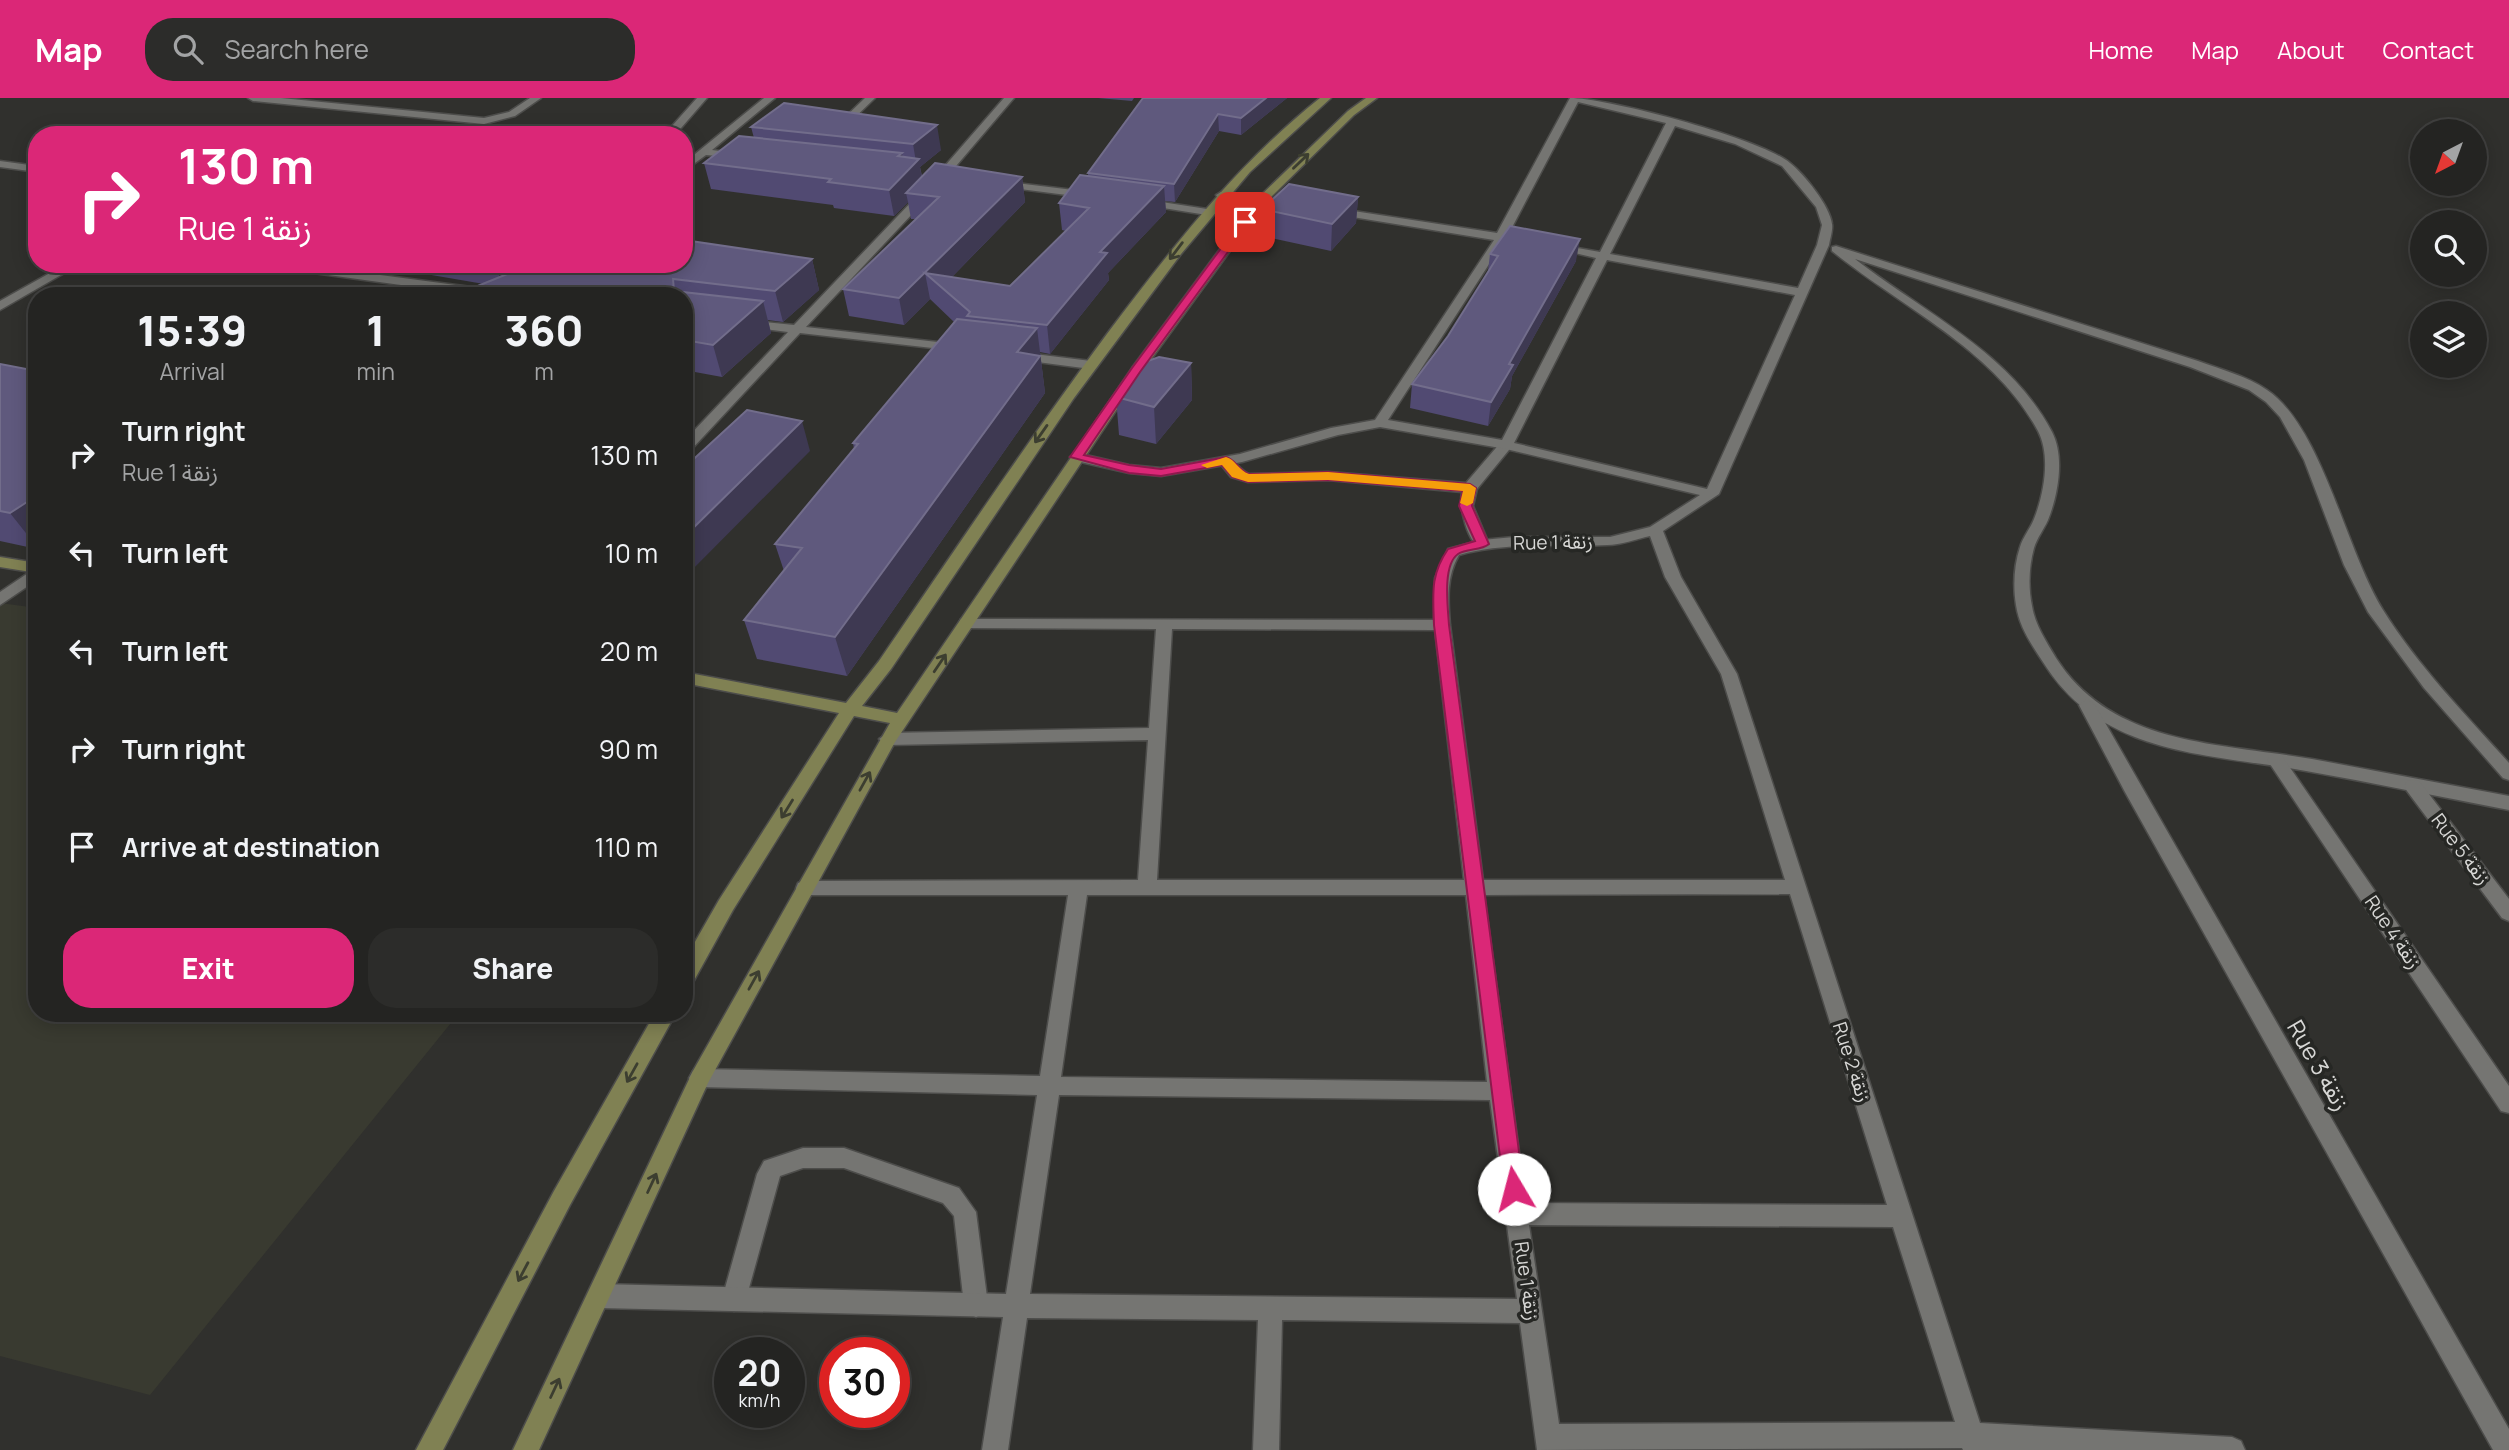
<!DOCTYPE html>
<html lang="en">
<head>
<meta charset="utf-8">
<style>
  body { margin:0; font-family:Manrope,"Noto Sans Arabic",sans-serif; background:#2c2c2a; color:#f1f3f6; height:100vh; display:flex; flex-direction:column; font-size:26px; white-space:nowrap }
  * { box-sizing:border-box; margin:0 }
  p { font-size:23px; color:#a3a4a5 }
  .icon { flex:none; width:38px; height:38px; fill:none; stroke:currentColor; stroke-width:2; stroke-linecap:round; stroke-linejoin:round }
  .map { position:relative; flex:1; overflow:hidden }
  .details { position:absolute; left:28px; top:189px; width:665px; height:735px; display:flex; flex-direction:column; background:#242422; border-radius:28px; box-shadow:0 4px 18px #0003,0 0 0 2px #414140 }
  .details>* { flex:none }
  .hud { position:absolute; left:28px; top:28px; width:665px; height:147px; border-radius:28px; box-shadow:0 4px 18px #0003,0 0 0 2px #414140; background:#db2777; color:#fff; overflow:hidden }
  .needle { width:46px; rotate:221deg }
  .fabs { position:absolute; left:2410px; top:21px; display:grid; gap:14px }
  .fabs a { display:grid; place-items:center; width:77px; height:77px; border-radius:50%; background:#242422; box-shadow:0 4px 18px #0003,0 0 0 2px #414140; font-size:35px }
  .speed { position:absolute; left:714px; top:1239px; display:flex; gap:14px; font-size:35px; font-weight:700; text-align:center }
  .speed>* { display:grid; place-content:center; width:91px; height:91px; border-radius:50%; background:#242422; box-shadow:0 4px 18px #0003,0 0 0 2px #414140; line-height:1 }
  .speed small { font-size:18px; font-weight:400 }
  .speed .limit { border:10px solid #d22; background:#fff; color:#111 }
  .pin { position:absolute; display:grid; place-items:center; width:60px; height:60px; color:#fff; margin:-30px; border-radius:14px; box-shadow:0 4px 10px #0006 }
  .me { position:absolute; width:77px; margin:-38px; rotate:352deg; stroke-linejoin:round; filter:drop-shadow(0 0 5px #0008) }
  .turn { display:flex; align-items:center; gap:24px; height:147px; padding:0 35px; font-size:32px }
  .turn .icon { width:91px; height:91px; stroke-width:2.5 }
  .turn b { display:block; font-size:49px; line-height:60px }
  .eta { display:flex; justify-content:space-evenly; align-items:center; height:119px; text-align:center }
  .eta b { font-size:42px; font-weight:800; line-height:49px }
  .button { display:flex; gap:14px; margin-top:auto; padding:14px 35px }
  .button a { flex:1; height:80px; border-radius:28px; background:#db2777; color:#fff; font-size:28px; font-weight:800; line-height:80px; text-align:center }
  .button a+a { background:#2c2c2a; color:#f1f3f6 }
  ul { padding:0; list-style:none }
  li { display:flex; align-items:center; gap:21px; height:98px; padding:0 35px }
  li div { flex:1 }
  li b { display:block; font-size:26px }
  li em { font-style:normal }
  header { display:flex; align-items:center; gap:42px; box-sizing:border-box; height:98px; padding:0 35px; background:#db2777; color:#fff }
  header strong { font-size:33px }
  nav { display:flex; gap:38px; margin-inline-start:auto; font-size:24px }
  .search { width:490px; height:63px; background:#2c2c2a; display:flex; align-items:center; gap:18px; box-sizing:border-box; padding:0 24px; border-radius:28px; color:#a3a4a5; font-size:26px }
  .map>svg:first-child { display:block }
  .built { fill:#393a30 }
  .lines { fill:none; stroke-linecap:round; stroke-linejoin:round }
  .lane-casing { stroke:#4d4d4b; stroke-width:3 }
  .street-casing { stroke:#4d4d4b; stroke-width:3 }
  .secondary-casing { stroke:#4d4d4b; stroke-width:3 }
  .lane { fill:#757572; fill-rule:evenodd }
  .street { fill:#757572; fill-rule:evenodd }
  .secondary { fill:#808153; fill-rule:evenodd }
  .wall { fill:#514a72 }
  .shaded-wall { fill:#3e3952 }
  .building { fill:#5f597d; stroke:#726d8b; stroke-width:2 }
  .oneway { stroke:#3c3e30 }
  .route { fill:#db2777; stroke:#8e194d; stroke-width:2 }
  .slow { fill:#f59e0b }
  .labels { text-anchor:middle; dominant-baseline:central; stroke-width:7; stroke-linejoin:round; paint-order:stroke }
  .street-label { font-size:19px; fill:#d7d7d5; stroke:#262724 }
  .near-street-label { font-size:23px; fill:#d7d7d5; stroke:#262724 }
</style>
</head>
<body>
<header>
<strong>Map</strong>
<div class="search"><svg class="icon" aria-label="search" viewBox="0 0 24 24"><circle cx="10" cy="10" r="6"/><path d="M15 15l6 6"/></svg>Search here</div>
<nav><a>Home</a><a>Map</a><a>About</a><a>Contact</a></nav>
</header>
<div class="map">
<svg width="2509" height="1352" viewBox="0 0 2509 1352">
  <rect width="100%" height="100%" fill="#30302d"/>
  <!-- built -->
  <path class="built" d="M 0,505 L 37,510 L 37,915 L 459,915 L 150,1297 L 0,1258 Z"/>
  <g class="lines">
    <defs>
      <path id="lane" d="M 865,0 L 875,0 L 845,29 L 839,29 L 839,25 Z
        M 1836,148 L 2198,263 C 2222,272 2247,278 2267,292 C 2322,329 2346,453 2383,512 C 2418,568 2465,616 2509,665 L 2509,682 L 2503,680 L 2424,590 L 2368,514 L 2344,467 L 2304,362 L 2280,319 L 2266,304 L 2249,292 L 2190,269 L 1855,161 C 1923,214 2010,254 2052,334 C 2065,359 2058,397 2048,422 C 2044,431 2037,440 2034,450 C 2029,468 2028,489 2032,508 C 2035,527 2046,543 2056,560 C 2112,648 2220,645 2312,661 C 2377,673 2443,686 2509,698 L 2509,712 C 2441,699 2374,685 2306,673 C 2208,655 2102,659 2043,564 C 2031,546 2019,528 2016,507 C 2013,489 2014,467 2020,449 C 2023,439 2030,431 2034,421 C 2044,396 2051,358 2038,333 C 1995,252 1901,209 1832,153 L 1832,149 Z
        M 1506,343 L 1513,347 L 1477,391 L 1473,408 L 1489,446 L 1482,450 C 1467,446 1459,408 1462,394 L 1328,382 L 1248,384 L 1231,379 L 1218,363 L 1225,359 C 1235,361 1239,372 1249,376 L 1328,374 L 1466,385 L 1501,344 Z
        M 803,1050 L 844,1050 L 959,1090 L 976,1114 L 988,1207 L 984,1215 L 976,1219 L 968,1215 L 964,1207 L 954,1118 L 943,1105 L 844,1070 L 803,1070 L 780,1078 L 746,1201 L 742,1209 L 734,1213 L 726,1209 L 722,1201 L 757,1076 L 764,1063 Z"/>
      <path id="street" d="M 248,0 L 281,0 L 484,20 L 509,14 L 530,0 L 541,0 L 515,18 L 484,26 L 253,3 Z
        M 697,0 L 707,0 L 675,37 L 664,37 Z
        M 764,0 L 775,0 L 712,52 L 743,56 L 743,60 L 706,57 L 684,73 L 684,65 Z
        M 1004,0 L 1014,0 L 945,81 L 806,229 L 955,246 L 959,247 L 959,253 L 800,235 L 689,354 L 684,355 L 684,343 L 788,234 L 747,229 L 743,228 L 743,222 L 794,227 L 937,77 Z
        M 1570,0 C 1608,0 1762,41 1790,65 C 1804,76 1830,108 1832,126 C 1833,132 1830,141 1829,147 L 1719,396 L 1663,433 L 1681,479 L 1737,576 L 1980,1325 L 2232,1339 L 2241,1343 L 2245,1352 L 1963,1352 L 1962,1350 L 1537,1352 L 1520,1225 L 1282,1222 L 1279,1352 L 1253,1352 L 1258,1222 L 1027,1220 L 1008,1352 L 982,1352 L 1003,1219 L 600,1210 L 592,1206 L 588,1198 L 592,1190 L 600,1186 L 1006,1196 L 1037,997 L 700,989 L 693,987 L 689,980 L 693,973 L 700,971 L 1040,978 L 1068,797 L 805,797 L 798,795 L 796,790 L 798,785 L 805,783 L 1138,782 L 1148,642 L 888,647 L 879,641 L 888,635 L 1149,630 L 1156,531 L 967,530 L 961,529 L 959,525 L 961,521 L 1434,522 L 1435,480 L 1448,451 L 1482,442 L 1514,439 L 1610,439 L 1650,429 L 1700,397 L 1506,351 L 1380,329 L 1338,337 L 1242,364 L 1161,378 L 1129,375 L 1072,362 L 1070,359 L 1077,355 L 1129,367 L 1161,370 L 1240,356 L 1331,330 L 1375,322 L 1494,142 L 1334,116 L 1329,113 L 1334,110 L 1497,135 ZM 1578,4 L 1666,25 L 1600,154 L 1555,146 L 1549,149 L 1596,160 L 1502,342 L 1388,322 L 1504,143 L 1524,146 L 1530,143 L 1508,137 ZM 1675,28 L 1735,46 L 1782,68 L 1816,109 L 1822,127 L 1817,147 L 1798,190 L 1610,156 ZM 1607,162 L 1795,197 L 1707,391 L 1514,345 ZM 1650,438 L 1665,479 L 1721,576 L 1785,782 L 1483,782 L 1450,527 C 1448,503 1446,479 1459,457 C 1508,443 1557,450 1607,447 C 1621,447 1636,441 1650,438 ZM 1172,531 L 1435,532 L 1464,782 L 1157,782 ZM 1790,796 L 1887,1107 L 1526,1105 L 1484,797 ZM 1087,797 L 1466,797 L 1487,984 L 1061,979 ZM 1059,997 L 1490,1002 L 1517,1201 L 1030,1196 ZM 1529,1127 L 1893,1129 L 1955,1324 L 1559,1326 Z
        M 0,63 L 37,68 L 37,74 L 0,69 Z
        M 1000,83 L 1090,94 L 1095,97 L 1090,100 L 996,88 L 996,84 Z
        M 1221,94 L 1292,104 L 1297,107 L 1292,110 L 1217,99 L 1216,97 Z
        M 1142,101 L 1207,111 L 1212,114 L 1207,117 L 1138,106 L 1138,102 Z
        M 66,166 L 80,166 L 0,212 L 0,203 Z
        M 265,166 L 297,166 L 509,194 L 515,198 L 481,198 L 270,169 Z
        M 1018,254 L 1091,263 L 1097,267 L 1091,271 L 1014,261 L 1012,258 Z
        M 37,469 L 37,482 L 0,507 L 0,494 Z
        M 2087,601 L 2095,607 L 2509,1331 L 2509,1352 L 2493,1352 L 2125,694 L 2079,607 Z
        M 2276,656 L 2282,658 L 2509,988 L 2509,1015 L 2501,1013 L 2270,666 L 2267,662 L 2270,658 Z
        M 2413,682 L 2419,683 L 2509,801 L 2509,823 L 2502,820 L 2407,693 L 2404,688 L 2407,683 Z"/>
      <path id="secondary" d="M 1320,0 L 1331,0 L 1250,74 L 1181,156 L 1074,300 L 891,571 L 862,608 L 897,615 L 1132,270 L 1257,101 L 1348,13 L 1366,0 L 1377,0 L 1354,17 L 1265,105 L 1141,275 L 895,644 L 708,985 L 539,1352 L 513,1352 L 693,973 L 890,625 L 854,618 L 733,812 L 691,888 L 684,890 L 684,863 L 719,802 L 839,615 L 684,585 L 684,574 L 846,605 L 879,563 C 954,453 1028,343 1107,236 C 1171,151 1236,67 1320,0 Z
        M 0,459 L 37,465 L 37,475 L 0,469 Z
        M 655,915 L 676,915 L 570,1107 L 443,1352 L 416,1352 L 554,1093 Z"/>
    </defs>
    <!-- lane casing -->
    <use href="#lane" class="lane-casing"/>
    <!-- street casing -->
    <use href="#street" class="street-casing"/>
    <!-- secondary casing -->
    <use href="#secondary" class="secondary-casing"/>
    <!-- lane -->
    <use href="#lane" class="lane"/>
    <!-- street -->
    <use href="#street" class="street"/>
    <!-- secondary -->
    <use href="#secondary" class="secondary"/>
  </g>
  <!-- wall -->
  <path class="wall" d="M 1098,0 L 1134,0 L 1132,3 Z
    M 1143,0 L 1287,0 L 1241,37 L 1219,33 L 1175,104 L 1165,103 L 1166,114 L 1108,175 L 1109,182 L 1050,256 L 1040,254 L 1045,295 L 847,578 L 757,561 L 744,522 L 784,473 L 775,446 L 854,351 L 853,345 L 954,224 L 930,201 L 904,227 L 849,218 L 843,191 L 916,121 L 911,121 L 908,104 L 894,118 L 834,110 L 833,107 L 711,91 L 704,65 L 754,40 L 751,29 L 784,5 L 941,52 L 920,69 L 922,78 L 1022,79 L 1025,104 L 952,179 L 1010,188 L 1066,133 L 1062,132 L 1059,105 L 1088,78 L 1088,75 Z
    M 1358,99 L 1356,125 L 1331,153 L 1262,138 L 1262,111 Z
    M 1490,156 L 1576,163 L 1512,278 L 1510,291 L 1488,328 L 1410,310 L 1412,286 L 1448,238 L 1488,173 Z
    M 812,161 L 819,192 L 783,224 L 768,222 L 771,235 L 722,279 L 684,272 L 684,198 L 484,186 L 367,166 L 684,166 Z
    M 1191,265 L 1192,302 L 1156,346 L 1119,337 L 1116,299 Z
    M 0,266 L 37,273 L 37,451 L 0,443 Z"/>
  <!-- shaded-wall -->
  <path class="shaded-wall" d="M 1266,0 L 1287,0 L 1241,37 L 1241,20 Z
    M 1218,16 L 1219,33 L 1175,104 L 1174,86 Z
    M 937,27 L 941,52 L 920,69 L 923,87 L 906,95 L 908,104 L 894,118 L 889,92 L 898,58 L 902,55 L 905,75 L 916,64 L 913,46 Z
    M 1022,79 L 1025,104 L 942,189 L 925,175 L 930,201 L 904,227 L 899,200 Z
    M 1164,88 L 1166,114 L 1108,175 L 1109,182 L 1050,256 L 1047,227 L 1100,154 Z
    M 1358,99 L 1356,125 L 1331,153 L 1332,126 Z
    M 684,126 L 688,137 L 684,140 Z
    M 1580,141 L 1576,163 L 1512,278 L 1510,291 L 1488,328 L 1491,304 L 1509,266 Z
    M 812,161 L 819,192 L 783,224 L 775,193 Z
    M 494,166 L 517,166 L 522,179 L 504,189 Z
    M 763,203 L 771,235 L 722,279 L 713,247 Z
    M 1037,230 L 1045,295 L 847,578 L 835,539 L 1017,254 Z
    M 1191,265 L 1192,302 L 1156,346 L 1154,309 Z
    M 802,323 L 810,353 L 684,480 L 684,439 Z
    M 27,404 L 37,418 L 37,449 L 10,415 Z"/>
  <!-- building -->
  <path class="building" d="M 1143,0 L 1266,0 L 1241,20 L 1218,16 L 1174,86 L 1088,75 Z
    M 784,5 L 937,27 L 913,46 L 751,29 Z
    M 739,38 L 902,55 L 898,58 L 919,61 L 889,92 L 828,84 L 831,81 L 704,65 Z
    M 935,65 L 1022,79 L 899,200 L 843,191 L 939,99 L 906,95 Z
    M 1080,77 L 1164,88 L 1100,154 L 1107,155 L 1047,227 L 967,218 L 970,214 L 925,175 L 1010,188 L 1089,110 L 1059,105 Z
    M 1289,86 L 1358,99 L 1332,126 L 1262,111 Z
    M 1510,128 L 1580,141 L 1509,266 L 1513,267 L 1491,304 L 1412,286 L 1448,238 L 1498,158 L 1490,156 Z
    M 684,142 L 812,161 L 775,193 L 673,181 L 674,193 L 763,203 L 713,247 L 684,242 L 684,198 L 453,198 L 532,166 L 684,166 Z
    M 957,221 L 1037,230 L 1017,254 L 1040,258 L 835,539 L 744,522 L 802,450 L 775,446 L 858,346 L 853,345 Z
    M 1159,259 L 1191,265 L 1154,309 L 1116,299 L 1145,264 Z
    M 0,266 L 37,273 L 37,406 L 27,404 L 10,415 L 0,413 Z
    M 747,312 L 802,323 L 684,439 L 684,370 Z"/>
  <!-- one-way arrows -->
  <defs><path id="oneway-shaft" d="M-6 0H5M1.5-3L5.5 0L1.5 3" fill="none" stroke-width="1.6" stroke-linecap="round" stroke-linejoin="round" transform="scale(1.75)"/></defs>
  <g class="oneway">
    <use href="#oneway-shaft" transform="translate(1301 63) rotate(-44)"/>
    <use href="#oneway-shaft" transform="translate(1176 153) rotate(127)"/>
    <use href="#oneway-shaft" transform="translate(1041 336) rotate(125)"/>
    <use href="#oneway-shaft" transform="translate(940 565) rotate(-56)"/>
    <use href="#oneway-shaft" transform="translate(865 683) rotate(-61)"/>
    <use href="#oneway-shaft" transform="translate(787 711) rotate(122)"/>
    <use href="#oneway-shaft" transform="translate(754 882) rotate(-61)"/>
    <use href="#oneway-shaft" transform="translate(632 975) rotate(119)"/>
    <use href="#oneway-shaft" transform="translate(652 1085) rotate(-65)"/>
    <use href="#oneway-shaft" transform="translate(523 1174) rotate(118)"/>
    <use href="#oneway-shaft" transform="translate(555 1290) rotate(-65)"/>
  </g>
  <!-- route -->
  <path class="route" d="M 1245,121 L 1250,124 L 1140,274 L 1084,357 L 1129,367 L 1161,371 L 1226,359 C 1235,361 1239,373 1249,376 L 1328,374 L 1470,386 L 1476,390 L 1472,408 L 1489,446 C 1481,453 1467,450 1458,456 C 1442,467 1448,510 1449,527 L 1524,1091 L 1521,1098 L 1514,1101 L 1507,1098 L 1504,1091 L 1434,527 C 1433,496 1430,477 1448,451 L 1475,443 L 1459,408 L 1463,393 L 1328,382 L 1248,384 L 1232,379 L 1222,367 L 1161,378 L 1129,375 L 1070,359 L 1132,270 L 1242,122 Z"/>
  <!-- slow -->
  <path class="slow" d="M 1226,359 C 1235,361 1239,373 1249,376 L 1328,374 L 1470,386 L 1476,390 L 1473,405 L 1467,408 L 1460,405 L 1463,393 L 1328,382 L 1248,384 L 1232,379 L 1222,367 L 1207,370 L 1201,367 Z"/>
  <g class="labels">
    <!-- street labels -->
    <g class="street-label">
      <text transform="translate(1553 444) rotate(-1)">Rue 1 زنقة</text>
      <text transform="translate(2461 751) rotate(53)">Rue 5 زنقة</text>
      <text transform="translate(2393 834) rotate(56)">Rue 4 زنقة</text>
      <text transform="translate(1852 964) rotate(72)">Rue 2 زنقة</text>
      <text transform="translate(1527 1183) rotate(82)">Rue 1 زنقة</text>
    </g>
    <!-- near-street labels -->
    <g class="near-street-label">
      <text transform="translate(2319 967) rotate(60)">Rue 3 زنقة</text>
    </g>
  </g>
</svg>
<div class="fabs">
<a><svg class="needle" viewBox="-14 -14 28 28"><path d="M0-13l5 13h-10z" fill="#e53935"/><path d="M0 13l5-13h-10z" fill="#a3a4a5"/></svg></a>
<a><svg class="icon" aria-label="search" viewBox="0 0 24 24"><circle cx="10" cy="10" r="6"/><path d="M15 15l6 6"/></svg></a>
<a><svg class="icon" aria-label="layers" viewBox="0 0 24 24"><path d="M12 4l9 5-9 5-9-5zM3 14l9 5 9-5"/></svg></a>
</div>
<div class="speed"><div>20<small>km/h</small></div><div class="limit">30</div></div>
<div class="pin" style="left:1245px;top:124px;background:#d93025"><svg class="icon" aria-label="arrive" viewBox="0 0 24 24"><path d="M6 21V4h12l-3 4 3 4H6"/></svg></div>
<svg class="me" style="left:1514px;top:1091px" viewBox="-20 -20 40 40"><circle r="19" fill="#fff"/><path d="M0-13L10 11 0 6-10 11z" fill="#db2777"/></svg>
<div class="hud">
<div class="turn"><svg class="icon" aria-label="right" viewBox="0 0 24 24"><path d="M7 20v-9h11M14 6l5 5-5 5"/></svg><div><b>130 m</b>Rue 1 زنقة</div></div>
</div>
<section class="details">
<div class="eta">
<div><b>15:39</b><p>Arrival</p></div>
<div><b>1</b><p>min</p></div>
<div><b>360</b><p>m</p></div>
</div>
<ul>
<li><svg class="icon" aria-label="right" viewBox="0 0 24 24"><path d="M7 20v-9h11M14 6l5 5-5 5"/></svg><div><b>Turn right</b><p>Rue 1 زنقة</p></div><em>130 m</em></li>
<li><svg class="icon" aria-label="left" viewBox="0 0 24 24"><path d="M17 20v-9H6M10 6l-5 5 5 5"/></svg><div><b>Turn left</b></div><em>10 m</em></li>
<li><svg class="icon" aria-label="left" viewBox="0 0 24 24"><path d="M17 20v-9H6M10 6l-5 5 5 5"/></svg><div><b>Turn left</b></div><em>20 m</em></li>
<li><svg class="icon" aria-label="right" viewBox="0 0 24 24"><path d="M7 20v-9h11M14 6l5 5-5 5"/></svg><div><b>Turn right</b></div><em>90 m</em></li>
<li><svg class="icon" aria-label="arrive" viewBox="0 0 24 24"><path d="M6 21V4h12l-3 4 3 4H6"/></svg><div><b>Arrive at destination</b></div><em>110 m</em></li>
</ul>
<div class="button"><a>Exit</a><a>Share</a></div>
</section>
</div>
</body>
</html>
